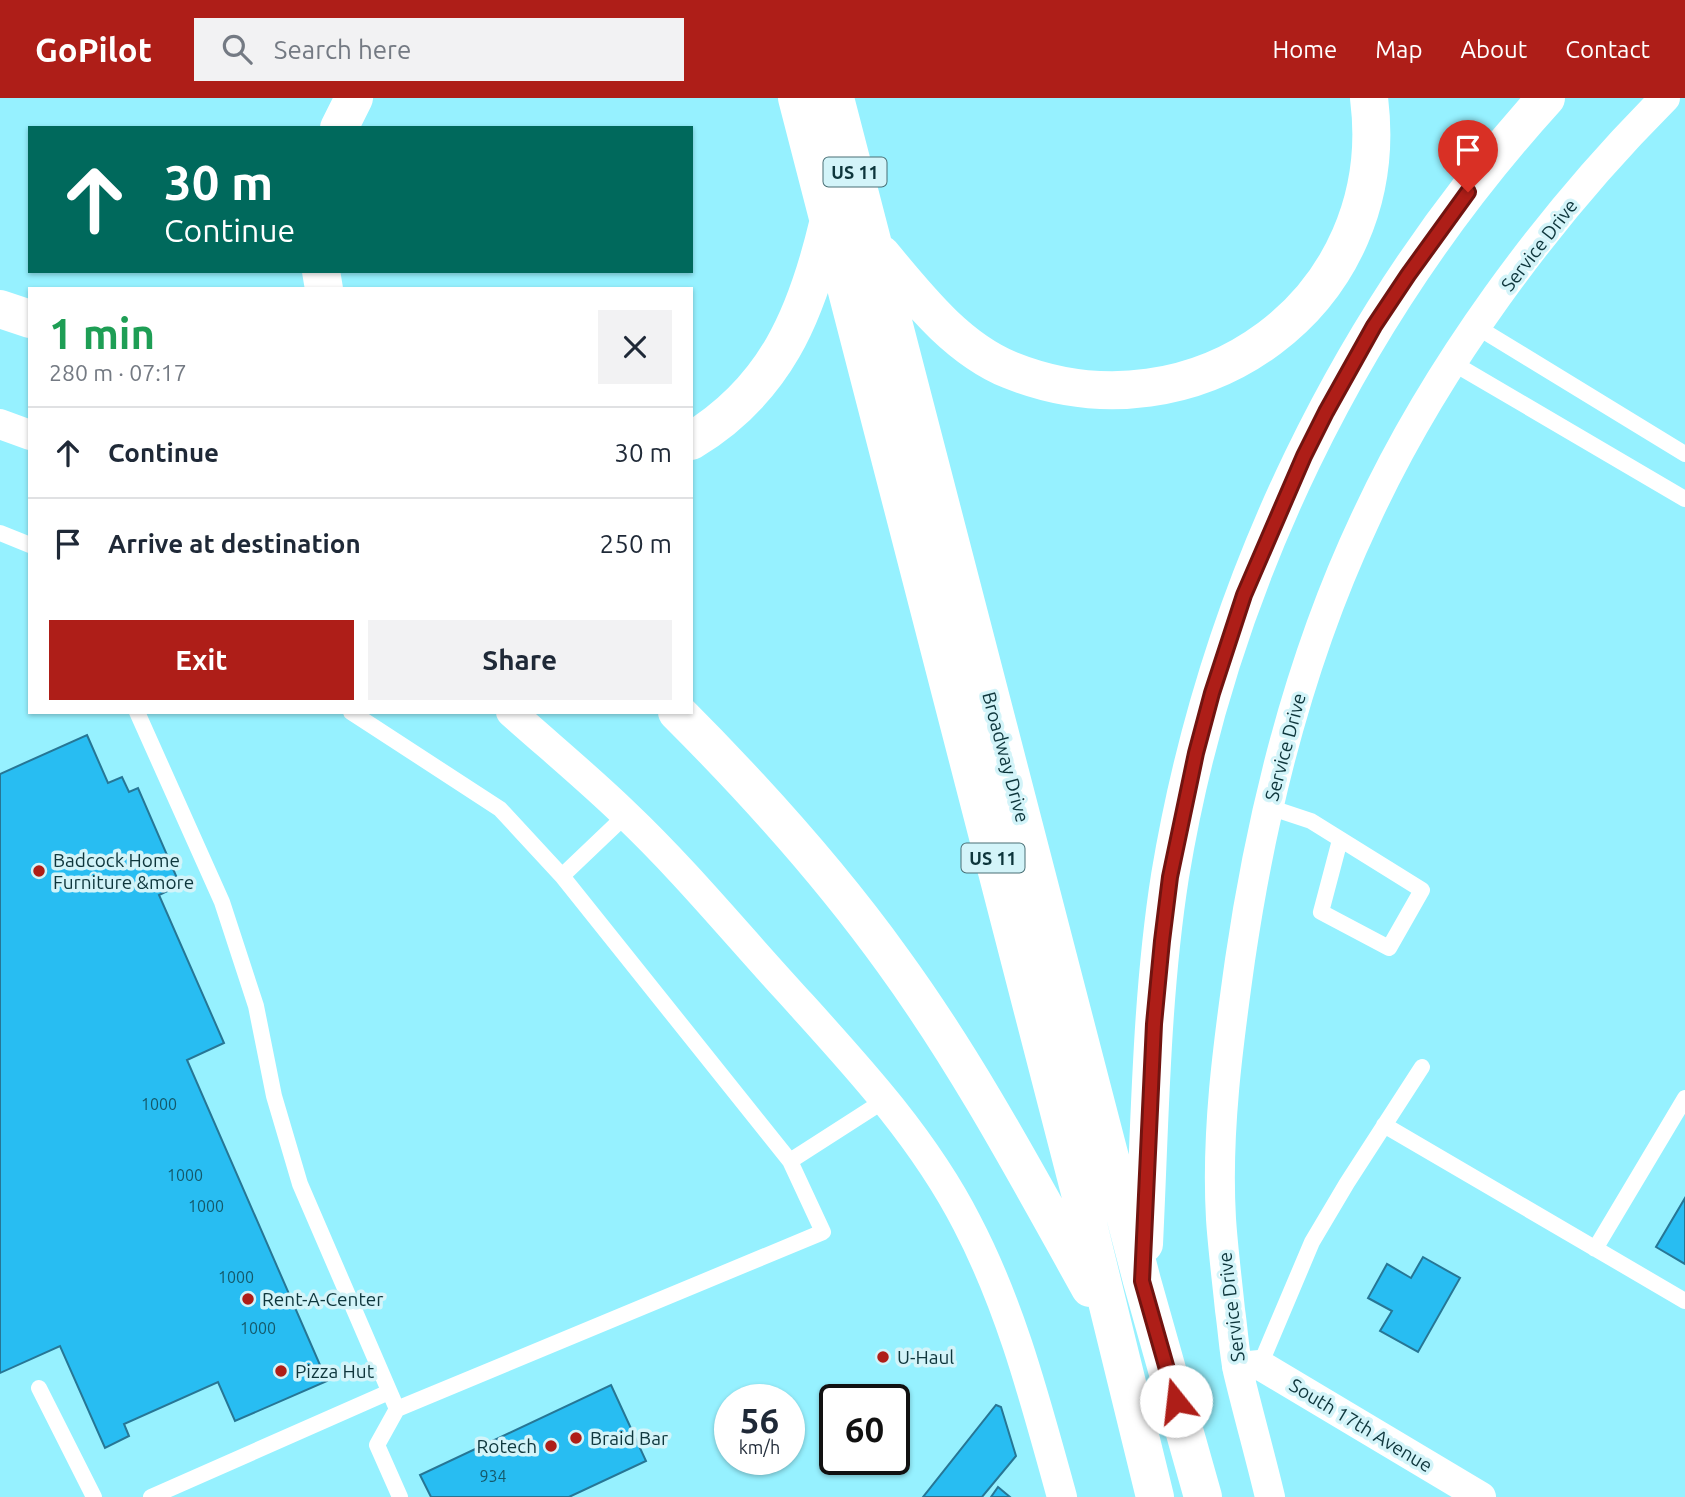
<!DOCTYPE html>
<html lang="en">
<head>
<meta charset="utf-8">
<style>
  body { margin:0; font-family:Ubuntu,sans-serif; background:#f2f2f3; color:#1f2937; height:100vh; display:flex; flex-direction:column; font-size:26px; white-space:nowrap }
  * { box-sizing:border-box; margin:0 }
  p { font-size:23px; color:#747a83 }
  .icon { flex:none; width:38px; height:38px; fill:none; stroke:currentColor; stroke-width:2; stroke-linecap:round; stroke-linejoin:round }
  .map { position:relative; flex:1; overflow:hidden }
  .side { position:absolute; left:28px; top:189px; width:665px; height:427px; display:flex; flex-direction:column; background:#fff; border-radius:0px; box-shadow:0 2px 5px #0004 }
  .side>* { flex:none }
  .guide { position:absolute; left:28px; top:28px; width:665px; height:147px; border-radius:0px; box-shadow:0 2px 5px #0004; background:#00695c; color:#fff; overflow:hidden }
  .speed { position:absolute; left:714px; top:1286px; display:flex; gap:14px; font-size:35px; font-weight:700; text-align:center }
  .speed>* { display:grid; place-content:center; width:91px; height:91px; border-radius:50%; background:#fff; box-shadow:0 2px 5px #0004; line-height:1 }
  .speed small { font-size:18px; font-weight:400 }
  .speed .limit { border:4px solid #111; border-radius:10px; background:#fff; color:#111 }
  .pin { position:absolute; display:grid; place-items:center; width:60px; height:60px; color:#fff; margin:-72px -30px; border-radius:50% 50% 50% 0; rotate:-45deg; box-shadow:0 0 7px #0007 }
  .pin .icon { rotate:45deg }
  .me { position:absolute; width:77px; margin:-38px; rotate:344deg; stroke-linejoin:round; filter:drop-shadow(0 0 5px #0008) }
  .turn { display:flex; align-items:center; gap:24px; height:147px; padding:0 21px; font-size:32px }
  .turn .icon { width:91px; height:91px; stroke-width:2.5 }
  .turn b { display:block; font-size:49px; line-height:60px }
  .round { display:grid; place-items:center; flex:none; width:74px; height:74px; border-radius:0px; background:#f2f2f3 }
  .head { display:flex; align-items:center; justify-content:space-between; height:119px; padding:0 21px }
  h1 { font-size:42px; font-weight:700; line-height:52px; color:#1e9e55 }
  .primary-button { display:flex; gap:14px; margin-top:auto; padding:14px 21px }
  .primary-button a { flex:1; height:80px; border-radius:0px; background:#ae1e18; color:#fff; font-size:28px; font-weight:700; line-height:80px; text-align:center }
  .primary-button a+a { background:#f2f2f3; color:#1f2937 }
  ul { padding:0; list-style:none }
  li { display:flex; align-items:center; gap:21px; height:91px; padding:0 21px; border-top:2px solid #e0e1e3 }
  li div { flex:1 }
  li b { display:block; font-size:26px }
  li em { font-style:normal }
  header { display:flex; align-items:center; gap:42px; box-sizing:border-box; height:98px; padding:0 35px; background:#ae1e18; color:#fff }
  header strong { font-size:33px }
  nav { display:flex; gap:38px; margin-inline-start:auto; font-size:24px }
  .search { width:490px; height:63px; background:#f2f2f3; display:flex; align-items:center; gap:18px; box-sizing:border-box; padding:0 24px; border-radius:0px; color:#747a83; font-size:26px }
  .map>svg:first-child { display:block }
  .building { fill:#28bdf2; stroke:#277695; stroke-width:2 }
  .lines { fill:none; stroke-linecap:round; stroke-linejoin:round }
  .service { stroke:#fff; stroke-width:16 }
  .minor { stroke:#fff; stroke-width:30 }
  .primary { stroke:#fff; stroke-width:38 }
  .route-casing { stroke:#711410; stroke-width:18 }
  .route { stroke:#ae1e18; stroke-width:12 }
  .poi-dot { fill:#ae1e18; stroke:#d3f4f9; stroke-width:2.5 }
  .labels { text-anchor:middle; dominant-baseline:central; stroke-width:7; stroke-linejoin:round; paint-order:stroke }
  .number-label { font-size:16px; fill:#14586a }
  .shield { fill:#d3f4f9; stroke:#496f75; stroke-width:2 }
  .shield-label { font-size:18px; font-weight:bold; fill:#0e363c }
  .street-label { font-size:19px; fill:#0e363c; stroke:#d3f4f9 }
  .poi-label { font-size:19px; fill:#0e363c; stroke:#d3f4f9; text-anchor:start }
</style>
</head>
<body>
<header>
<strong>GoPilot</strong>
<div class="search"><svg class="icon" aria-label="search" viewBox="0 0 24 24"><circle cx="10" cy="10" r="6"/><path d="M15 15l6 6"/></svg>Search here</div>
<nav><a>Home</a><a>Map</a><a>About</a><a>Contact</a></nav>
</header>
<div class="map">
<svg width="1685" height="1399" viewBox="0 0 1685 1399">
  <rect width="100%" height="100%" fill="#96f1ff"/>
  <!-- building -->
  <path class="building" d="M 87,637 L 108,685 L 122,679 L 129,694 L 138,690 L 180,787 L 159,797 L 224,945 L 187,962 L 327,1283 L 235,1323 L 218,1284 L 124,1326 L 129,1338 L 105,1350 L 60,1248 L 0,1275 L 0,676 Z
    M 1685,1100 L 1685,1166 L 1656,1149 Z
    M 1423,1159 L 1460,1180 L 1418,1254 L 1380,1233 L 1392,1213 L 1368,1200 L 1387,1166 L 1411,1180 Z
    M 611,1287 L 646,1363 L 569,1399 L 431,1399 L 420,1377 Z
    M 996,1307 L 1001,1309 L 1016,1358 L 982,1399 L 923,1399 Z
    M 998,1389 L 1010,1399 L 991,1399 Z"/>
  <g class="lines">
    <!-- service -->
    <path class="service" d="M 1477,229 L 1685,356
      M 1453,265 L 1685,401
      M 0,435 L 30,447
      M 137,614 L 222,804 L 256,908 L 274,998 L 300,1086 L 397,1311
      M 351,614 L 500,711 L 562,778 L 790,1063 L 823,1134 L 397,1311 L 377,1347 L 400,1399
      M 1269,709 L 1311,723 L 1422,792 L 1389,850 L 1321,814 L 1340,742
      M 562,778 L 626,717
      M 1384,1027 L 1685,1203
      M 790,1063 L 885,1002
      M 1595,1151 L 1685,1000
      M 1260,1267 L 1312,1144 L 1347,1085 L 1422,969
      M 39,1290 L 94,1399
      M 151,1399 L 389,1294"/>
    <!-- minor -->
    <path class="minor" d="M 0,326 L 30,337
      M 511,614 C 549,648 589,681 625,716 C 683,771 734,833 787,891 C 853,964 922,1037 967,1125 C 1012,1211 1036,1306 1062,1399
      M 1237,1269 L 1260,1267 L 1481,1399
      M 1270,1399 C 1260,1357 1248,1315 1238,1273 C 1234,1253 1233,1232 1230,1212 C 1227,1182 1223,1151 1221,1121 C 1216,1035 1228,947 1240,862 C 1262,712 1300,560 1365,422 C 1435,270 1547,118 1665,0"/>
    <!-- primary -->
    <path class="primary" d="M 797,0 L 1085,1114 L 1155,1399
      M 835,0 L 1142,1183 L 1203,1399
      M 339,30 L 354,0
      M 881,156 C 917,199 956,250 1010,272 C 1197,347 1395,203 1369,0
      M 321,173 L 324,191
      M 0,211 L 30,221
      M 691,343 C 775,292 806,218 828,126
      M 677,614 C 755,692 829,774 893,863 C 968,966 1028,1079 1090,1190
      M 1144,1146 C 1150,1023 1151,899 1170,778 C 1218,489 1349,217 1546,0"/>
  </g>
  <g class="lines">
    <defs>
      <path id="route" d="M 1176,1303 L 1142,1183 L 1154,926 L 1162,843 L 1170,779 L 1196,655 L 1212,595 L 1244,497 L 1304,358 L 1326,314 L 1374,228 L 1408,177 L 1468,94"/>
    </defs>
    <!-- route casing -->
    <use href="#route" class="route-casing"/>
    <!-- route -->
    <use href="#route" class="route"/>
  </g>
  <!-- markers -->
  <g class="poi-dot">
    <circle cx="39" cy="773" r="7"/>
    <circle cx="248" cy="1201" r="7"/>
    <circle cx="883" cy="1259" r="7"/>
    <circle cx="281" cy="1273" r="7"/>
    <circle cx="576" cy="1340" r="7"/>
    <circle cx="551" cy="1348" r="7"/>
  </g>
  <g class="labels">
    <!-- number labels -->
    <g class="number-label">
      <text x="159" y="1006">1000</text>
      <text x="185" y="1077">1000</text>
      <text x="206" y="1108">1000</text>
      <text x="236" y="1179">1000</text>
      <text x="258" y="1230">1000</text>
      <text x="493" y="1378">934</text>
    </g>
    <!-- shield labels -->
    <g class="shield">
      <rect x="823.5" y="59.5" width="63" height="29" rx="5"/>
      <rect x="961.5" y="745.5" width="63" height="29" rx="5"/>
    </g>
    <g class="shield-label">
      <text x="855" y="74">US 11</text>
      <text x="993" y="760">US 11</text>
    </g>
    <!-- street labels -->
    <g class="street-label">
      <text transform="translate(1539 147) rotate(-52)">Service Drive</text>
      <text transform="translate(1285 649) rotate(-75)">Service Drive</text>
      <text transform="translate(1006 659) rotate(75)">Broadway Drive</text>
      <text transform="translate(1231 1209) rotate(-97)">Service Drive</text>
      <text transform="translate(1361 1327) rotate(31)">South 17th Avenue</text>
    </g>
    <!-- poi labels -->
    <g class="poi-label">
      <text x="53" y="762">Badcock Home<tspan x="53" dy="22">Furniture &amp;more</tspan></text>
      <text x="262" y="1201">Rent-A-Center</text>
      <text x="897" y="1259">U-Haul</text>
      <text x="295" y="1273">Pizza Hut</text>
      <text x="590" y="1340">Braid Bar</text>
      <text x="537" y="1348" text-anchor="end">Rotech</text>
    </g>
  </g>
</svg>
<div class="speed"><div>56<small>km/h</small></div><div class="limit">60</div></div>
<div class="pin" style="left:1468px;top:94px;background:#d93025"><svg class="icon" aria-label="arrive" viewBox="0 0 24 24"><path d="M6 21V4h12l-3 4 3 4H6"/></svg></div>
<svg class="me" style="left:1176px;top:1303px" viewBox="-20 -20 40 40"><circle r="19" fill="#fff"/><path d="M0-13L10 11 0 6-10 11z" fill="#ae1e18"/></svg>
<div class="guide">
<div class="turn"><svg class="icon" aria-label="ahead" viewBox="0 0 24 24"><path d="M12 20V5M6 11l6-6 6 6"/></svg><div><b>30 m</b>Continue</div></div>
</div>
<section class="side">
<div class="head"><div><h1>1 min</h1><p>280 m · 07:17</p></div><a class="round"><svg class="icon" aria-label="close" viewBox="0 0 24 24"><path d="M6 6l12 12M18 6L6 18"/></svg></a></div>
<ul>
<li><svg class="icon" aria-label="ahead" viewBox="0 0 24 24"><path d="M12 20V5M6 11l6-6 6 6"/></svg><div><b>Continue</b></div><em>30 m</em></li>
<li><svg class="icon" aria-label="arrive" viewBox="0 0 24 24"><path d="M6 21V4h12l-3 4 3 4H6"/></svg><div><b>Arrive at destination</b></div><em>250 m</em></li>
</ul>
<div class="primary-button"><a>Exit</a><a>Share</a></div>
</section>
</div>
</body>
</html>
